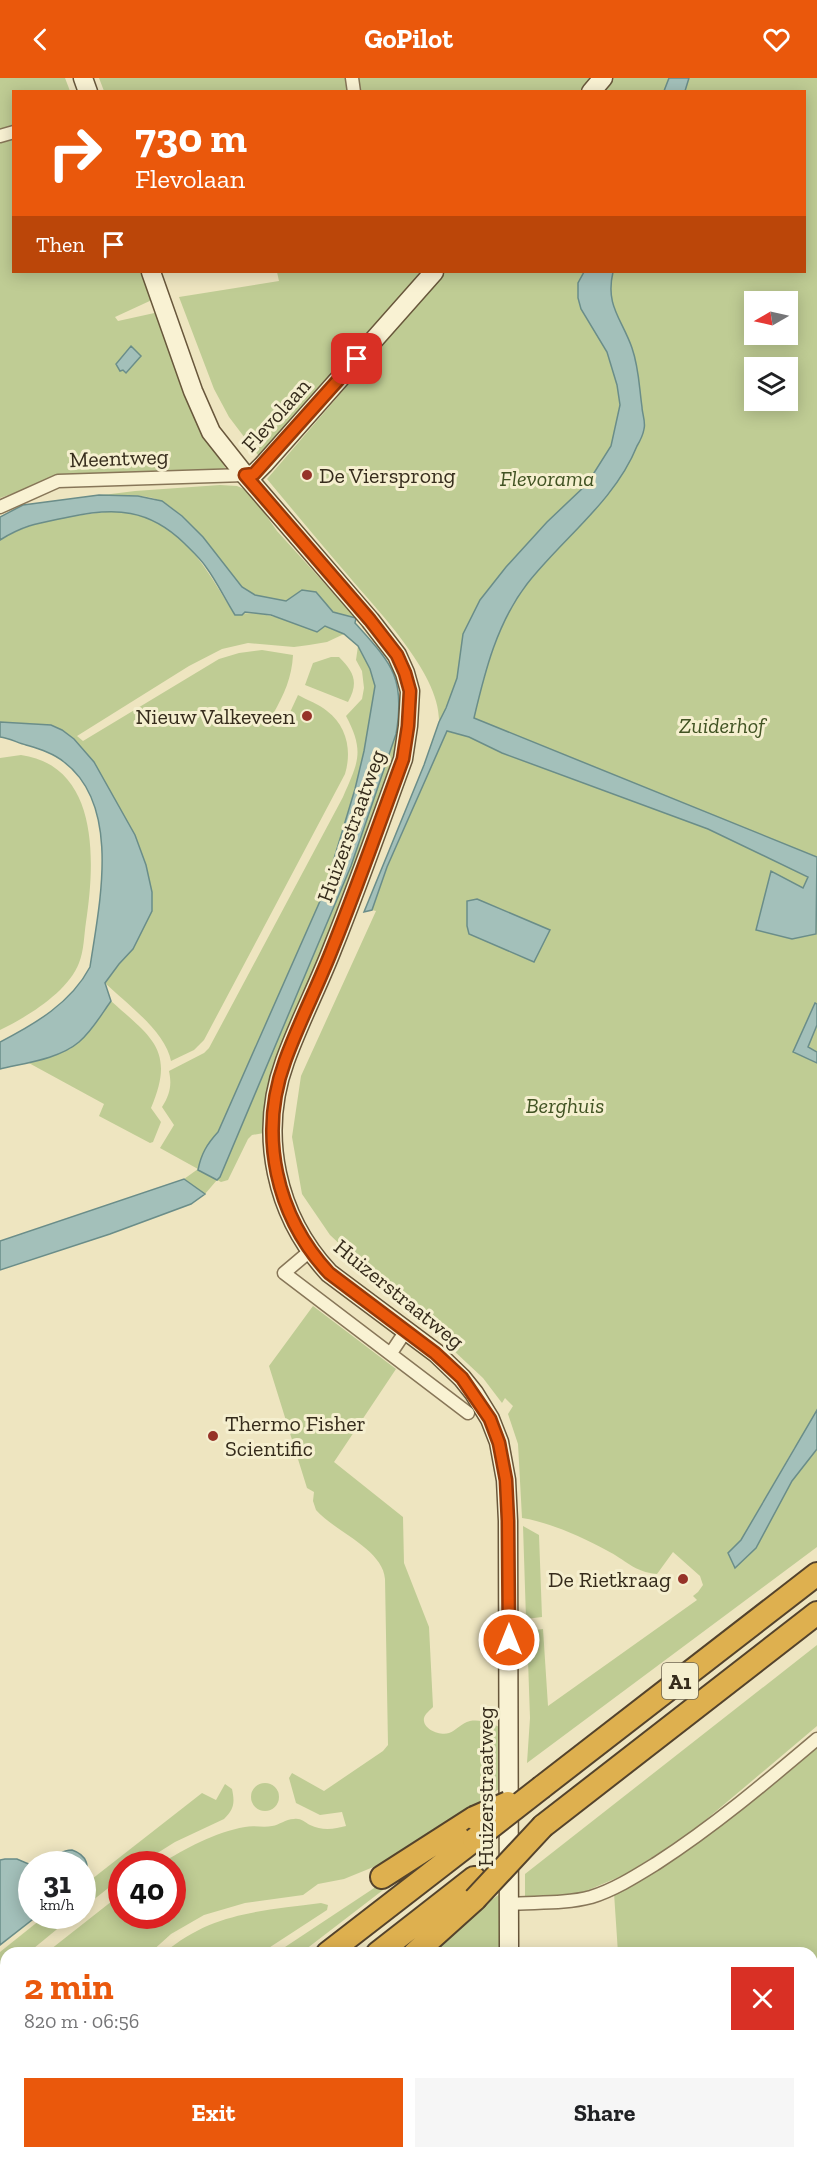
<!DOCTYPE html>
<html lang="en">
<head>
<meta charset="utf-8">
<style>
  body { margin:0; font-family:"Zilla Slab",serif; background:#f6f6f6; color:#202124; height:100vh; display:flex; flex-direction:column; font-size:22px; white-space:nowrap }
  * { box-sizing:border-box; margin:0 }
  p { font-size:20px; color:#757577 }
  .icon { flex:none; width:33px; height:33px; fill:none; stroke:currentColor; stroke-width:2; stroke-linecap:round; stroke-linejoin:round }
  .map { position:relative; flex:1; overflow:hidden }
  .details { position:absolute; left:0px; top:1869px; width:818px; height:212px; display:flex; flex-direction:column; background:#fff; border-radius:18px 18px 0 0; box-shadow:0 3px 15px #0003 }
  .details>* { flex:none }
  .guide { position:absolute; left:12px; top:12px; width:794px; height:183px; border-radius:0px; box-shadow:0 3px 15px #0003; background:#ea580c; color:#fff; overflow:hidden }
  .needle { width:39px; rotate:261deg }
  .buttons { position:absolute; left:744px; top:213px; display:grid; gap:12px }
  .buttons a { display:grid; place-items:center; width:54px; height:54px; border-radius:0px; background:#fff; box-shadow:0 3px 15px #0003; font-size:30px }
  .speed { position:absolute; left:18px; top:1773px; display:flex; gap:12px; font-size:30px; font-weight:700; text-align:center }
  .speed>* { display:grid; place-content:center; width:78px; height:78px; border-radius:50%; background:#fff; box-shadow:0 3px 15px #0003; line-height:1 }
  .speed small { font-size:15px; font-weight:400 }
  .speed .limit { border:9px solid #d22; background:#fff; color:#111 }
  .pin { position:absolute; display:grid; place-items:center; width:51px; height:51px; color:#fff; margin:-26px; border-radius:12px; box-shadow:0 3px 9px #0006 }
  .me { position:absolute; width:66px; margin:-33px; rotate:0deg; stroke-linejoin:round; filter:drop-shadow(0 0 4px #0008) }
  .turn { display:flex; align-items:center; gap:21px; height:126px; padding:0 24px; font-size:27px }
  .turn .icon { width:78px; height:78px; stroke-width:2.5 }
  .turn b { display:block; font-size:42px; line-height:51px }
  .then { display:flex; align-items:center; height:57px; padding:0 24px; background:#0003; gap:12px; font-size:22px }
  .round { display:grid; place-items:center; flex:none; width:63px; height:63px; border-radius:0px; background:#f6f6f6 }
  .headline { display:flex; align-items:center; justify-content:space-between; height:102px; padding:0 24px }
  h1 { font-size:36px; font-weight:800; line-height:45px; color:#ea580c }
  .action { display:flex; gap:12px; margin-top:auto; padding:12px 24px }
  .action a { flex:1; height:69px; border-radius:0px; background:#ea580c; color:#fff; font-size:24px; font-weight:800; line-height:69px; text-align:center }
  .action a+a { background:#f6f6f6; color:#202124 }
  header { display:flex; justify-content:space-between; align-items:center; height:78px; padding:0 24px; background:#ea580c; color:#fff; font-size:27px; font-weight:800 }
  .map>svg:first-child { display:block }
  .green { fill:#bfcc94; fill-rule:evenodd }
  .water { fill:#a3c0ba; stroke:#6a8d89; stroke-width:1.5 }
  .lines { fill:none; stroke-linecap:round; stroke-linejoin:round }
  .street-casing { stroke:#877658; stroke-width:15 }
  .secondary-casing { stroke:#68573b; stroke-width:21 }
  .highway-casing { stroke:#54432c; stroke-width:26 }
  .street { stroke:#f9f2d3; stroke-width:12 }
  .secondary { stroke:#f9f2d3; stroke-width:18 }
  .highway { stroke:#deb04f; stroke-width:22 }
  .highway-bridge-casing { stroke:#54432c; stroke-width:26; stroke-linecap:butt }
  .highway-bridge { stroke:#deb04f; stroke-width:22 }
  .route-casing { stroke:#983908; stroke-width:15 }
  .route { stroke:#ea580c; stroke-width:10 }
  .poi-dot { fill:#963328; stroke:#f5efcf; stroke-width:2 }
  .labels { text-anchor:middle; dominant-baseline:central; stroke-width:6; stroke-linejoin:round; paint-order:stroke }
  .shield { fill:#f5efcf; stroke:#6f6652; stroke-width:1.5 }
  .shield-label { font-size:21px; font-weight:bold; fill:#362c1c }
  .street-label { font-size:22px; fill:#362c1c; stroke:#f5efcf }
  .poi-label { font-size:22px; fill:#362c1c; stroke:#f5efcf; text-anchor:start }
  .park-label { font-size:22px; font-style:italic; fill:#415323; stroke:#f5efcf }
</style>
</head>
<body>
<header><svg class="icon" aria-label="back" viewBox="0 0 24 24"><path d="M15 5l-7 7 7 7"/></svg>GoPilot<svg class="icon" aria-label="heart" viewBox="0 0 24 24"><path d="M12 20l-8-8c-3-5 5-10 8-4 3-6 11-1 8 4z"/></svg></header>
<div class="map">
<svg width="817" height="2080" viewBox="0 0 817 2080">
  <rect width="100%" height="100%" fill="#eee5c0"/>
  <!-- green -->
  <path class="green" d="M 0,0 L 65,0 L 70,13 L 14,14 L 13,51 L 0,54 Z
    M 99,0 L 345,0 L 347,13 L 104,13 Z
    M 358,0 L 593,0 L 581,14 L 360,13 Z
    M 612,0 L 817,0 L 817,1346 L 794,1370 L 741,1462 L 728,1475 L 735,1490 L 756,1470 L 792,1403 L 817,1371 L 817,1469 L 527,1685 L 530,1640 L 527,1553 L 543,1551 L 548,1628 L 697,1522 L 693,1518 L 698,1514 L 703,1507 L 700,1498 L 673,1474 L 657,1496 C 634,1494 626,1482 606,1472 C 582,1459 549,1444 522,1440 L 518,1366 L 508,1336 L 513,1328 L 505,1320 L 502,1325 L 483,1300 L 330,1157 L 302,1116 L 292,1059 L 301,998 L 376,833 L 372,832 L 387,789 L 446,653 L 457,656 L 448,627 L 439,644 C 441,596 375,530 346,495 C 319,464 293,432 267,401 L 445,194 L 804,194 L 804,14 L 601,13 ZM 754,224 L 788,224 L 788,256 L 754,256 ZM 754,290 L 788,290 L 788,322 L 754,322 Z
    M 13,61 L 14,194 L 144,194 L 154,221 L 115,239 L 118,243 L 159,234 L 199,345 L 226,391 L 95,400 L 28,410 L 0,420 L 0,64 Z
    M 277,194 L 424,194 L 261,381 L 229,339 L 214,311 L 179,219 L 279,203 Z
    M 220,407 L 237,408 L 249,413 L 277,453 L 356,540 L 333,534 L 316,514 L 302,512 L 286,523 L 255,517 L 242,509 C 222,484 191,439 163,424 C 146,415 122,418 103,417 L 135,413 Z
    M 113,433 C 124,434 135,434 145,438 C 189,454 211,500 235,537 C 263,530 291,545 317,554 L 325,547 L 344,556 L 327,564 L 309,567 L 294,569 L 248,565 L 222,571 L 189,588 L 77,658 L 83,663 L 219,581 L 239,575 L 262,572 L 293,577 C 292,599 284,617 273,636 L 286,643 L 298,617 C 307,622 319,626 327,633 C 347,648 352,673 345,696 L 204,962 L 194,972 L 171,983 C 166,954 126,925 105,905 L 119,886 L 133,871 L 152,833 L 152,814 L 146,787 L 135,757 L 94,685 L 74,661 L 62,652 L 51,647 L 0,644 L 0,462 C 34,441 74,438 113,433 Z
    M 358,568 L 370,591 L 375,608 L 364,673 L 355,711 L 324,814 L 218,1054 L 217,1102 L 220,1099 L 351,788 L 396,656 L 401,658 L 391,699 L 264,1055 L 252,1057 L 248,1061 L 228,1102 L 221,1104 L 217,1102 L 205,1116 L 184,1101 L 198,1091 L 160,1070 L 174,1047 L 162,1029 C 170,1017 172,1007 169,993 L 204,975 L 209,970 L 343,719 C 358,684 365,674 346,638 L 362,621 L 364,610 L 362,593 L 356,582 Z
    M 331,579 L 339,579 C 354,594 359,604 348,624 L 305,607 L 313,585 Z
    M 21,677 C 100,688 95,785 86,844 C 84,857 84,873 79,885 C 68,914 27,939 0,952 L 0,680 Z
    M 111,923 C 151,959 176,972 151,1030 L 161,1044 L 153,1064 L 150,1065 L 99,1038 L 104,1026 L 27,984 L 70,971 L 94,948 Z
    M 313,1228 L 396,1291 L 334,1384 L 403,1439 L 404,1485 L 429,1549 L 433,1629 C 430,1632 425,1636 424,1640 C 422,1651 440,1658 449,1655 C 456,1653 461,1645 470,1643 C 481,1641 492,1646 502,1650 L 505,1707 L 399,1777 L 371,1790 L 344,1801 L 318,1806 L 303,1817 L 245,1825 L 204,1837 L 171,1856 L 150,1875 L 46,1875 L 121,1816 L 122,1838 L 172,1838 L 172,1786 L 160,1786 C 185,1771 215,1754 245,1749 C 254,1747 263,1750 272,1748 C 280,1747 285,1741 294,1741 C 301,1740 304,1744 310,1747 C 322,1753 335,1751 346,1748 L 342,1734 L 320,1737 L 296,1725 L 289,1700 L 292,1695 L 324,1713 L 383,1673 L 388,1667 L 385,1501 C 383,1471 334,1453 316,1432 L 313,1423 L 314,1414 L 307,1410 L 269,1288 Z
    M 523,1448 L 539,1457 L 542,1539 L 526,1541 Z
    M 817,1567 L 817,1648 L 689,1756 L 626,1796 L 579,1816 L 525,1820 L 525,1796 Z
    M 817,1666 L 817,1922 L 812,1927 L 812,1875 L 618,1875 L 614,1815 Z
    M251 1719a14 14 0 1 1 28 0a14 14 0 1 1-28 0Z
    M 225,1706 L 232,1711 C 235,1725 234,1731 224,1741 L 175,1764 L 140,1786 L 122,1786 L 121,1800 L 83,1830 L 83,1808 L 202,1715 L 216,1722 Z
    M 426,1779 L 301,1875 L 276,1875 L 418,1781 Z
    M 504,1813 L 504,1875 L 431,1875 L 473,1835 Z
    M 321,1825 L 328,1827 L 327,1832 L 261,1875 L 164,1875 C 212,1834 262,1833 321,1825 Z
    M 45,1838 L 73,1838 L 28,1875 L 6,1875 L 6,1995 L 0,2001 L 0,1874 Z
    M 6,2061 L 6,2074 L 43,2075 L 36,2080 L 0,2080 L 0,2066 Z
    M 150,2074 L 206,2074 L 206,2075 L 199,2080 L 142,2080 Z
    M 276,2075 L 276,2074 L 337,2075 L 332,2080 L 269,2080 Z"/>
  <!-- water -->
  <path class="water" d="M 669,0 L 689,0 L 685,13 L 664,13 Z
    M 584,194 L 613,194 C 605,228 622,241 632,270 C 639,290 639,308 642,329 C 642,335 646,344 644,351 C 643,357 640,363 637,368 C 615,423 563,460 527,506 C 497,545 485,593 474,640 L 817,779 L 816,856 L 792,861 L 756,852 L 771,793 L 803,810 L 808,799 L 708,751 L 502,675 L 469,659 L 447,653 L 387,789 L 372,832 L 364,834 L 424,687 L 439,644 L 446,630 L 457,600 L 463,556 L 480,522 L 506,489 L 547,444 L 587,406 L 611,368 L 620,327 L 617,307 L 607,274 L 581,231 L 578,220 L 578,205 Z
    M 131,268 L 141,278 L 126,295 L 123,292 L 120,293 L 116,286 Z
    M 99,417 L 138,418 L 162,423 L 182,438 L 203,459 L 242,509 L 255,517 L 286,523 L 302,512 L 316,514 L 333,534 L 356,540 L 355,545 C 391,585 406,599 396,656 L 351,788 L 220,1099 L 217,1102 L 198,1092 C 201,1076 207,1066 218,1054 L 324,814 L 355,711 L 364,673 L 375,608 L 370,591 L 358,568 L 344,556 L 325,548 L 317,554 L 271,537 L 245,534 L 242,537 L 235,537 C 225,521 217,504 206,489 C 200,480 192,473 184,465 C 149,431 115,429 69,439 C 40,445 26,446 0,462 L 0,439 L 23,427 Z
    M 0,644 L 51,647 L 62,652 L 74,661 L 94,684 L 135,757 L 146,787 L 152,814 L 152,833 L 133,871 L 119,886 L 105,905 L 111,923 C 101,937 92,953 79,964 C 59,981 25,985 0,991 L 0,964 C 35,946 71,925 90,889 C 99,828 122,728 64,684 C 53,675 39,671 26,667 C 18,665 9,660 0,659 Z
    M 477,821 L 550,852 L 534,884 L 469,856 L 467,848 L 467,823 Z
    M 815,925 L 817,926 L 817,947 L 808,969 L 817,974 L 817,985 L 793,974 Z
    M 184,1101 L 205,1116 L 191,1126 L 110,1156 L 0,1192 L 0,1163 Z
    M 817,1332 L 817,1371 L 792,1403 L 756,1470 L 735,1490 L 728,1475 L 741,1462 Z
    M 72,1772 C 87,1777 91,1789 83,1801 L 82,1786 L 54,1786 C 56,1777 63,1772 72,1772 Z
    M 5,1781 L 17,1781 L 31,1787 L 32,1838 L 37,1838 L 0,1867 L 0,1782 Z"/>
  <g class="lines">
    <defs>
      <path id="street" d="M 352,0 L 354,14
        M 0,58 L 14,54
        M 0,429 L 58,403 L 245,397
        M 310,1173 L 284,1195 L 468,1335
        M 391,1275 L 405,1254
        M 509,1826 C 536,1824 565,1826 591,1819 C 614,1812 636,1798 657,1785 C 714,1748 765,1705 817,1661"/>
      <path id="secondary" d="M 83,0 L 88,14
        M 591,14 L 603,0
        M 151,194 L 193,313 L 211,354 L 245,397 L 370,542 L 397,577 L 405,595 L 410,613 L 408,648 L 403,681 C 380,744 358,807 333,869 C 318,908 299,944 285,983 C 258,1057 276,1138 329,1195 L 436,1275 L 462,1300 L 474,1315 L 490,1341 L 499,1364 L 506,1402 L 508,1443 L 509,1875
        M 245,397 L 254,396 L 264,386 L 434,194
        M 514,2074 L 514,2080"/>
      <path id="highway" d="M 542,1709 L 817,1496
        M 543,1748 L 817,1535
        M 382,1799 L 474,1740
        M 328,1875 L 474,1762
        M 378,1875 L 474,1800
        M 415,1875 L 475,1821
        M 64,2080 L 71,2074
        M 113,2080 L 120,2074"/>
    </defs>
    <!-- street casing -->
    <use href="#street" class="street-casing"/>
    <!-- secondary casing -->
    <use href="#secondary" class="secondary-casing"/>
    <!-- highway casing -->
    <use href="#highway" class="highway-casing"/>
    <!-- street -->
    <use href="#street" class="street"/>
    <!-- secondary -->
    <use href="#secondary" class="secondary"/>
    <!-- highway -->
    <use href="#highway" class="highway"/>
    <defs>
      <path id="highway-bridge" d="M 474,1740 L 508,1725
        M 474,1762 L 542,1709
        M 475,1821 L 543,1748"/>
    </defs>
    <!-- highway-bridge casing -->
    <use href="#highway-bridge" class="highway-bridge-casing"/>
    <!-- highway-bridge -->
    <use href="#highway-bridge" class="highway-bridge"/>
  </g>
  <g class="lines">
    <defs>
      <path id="route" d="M 357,281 L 254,396 L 245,397 L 370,542 L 397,577 L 405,595 L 410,613 L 408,648 L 403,681 C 380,744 358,807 333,869 C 318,908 299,944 285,983 C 258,1057 276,1138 329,1195 L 435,1275 L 462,1300 L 490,1341 L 499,1365 L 506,1402 L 508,1443 L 509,1562"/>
    </defs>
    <!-- route casing -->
    <use href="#route" class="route-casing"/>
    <!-- route -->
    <use href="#route" class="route"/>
  </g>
  <!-- markers -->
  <g class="poi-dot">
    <circle cx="307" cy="397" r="6"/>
    <circle cx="307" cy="638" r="6"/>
    <circle cx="213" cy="1358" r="6"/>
    <circle cx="683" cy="1501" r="6"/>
  </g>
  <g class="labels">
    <!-- shield labels -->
    <rect class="shield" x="662" y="1585" width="36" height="36" rx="4.5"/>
    <g class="shield-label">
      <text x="680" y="1603">A1</text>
    </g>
    <!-- street labels -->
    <g class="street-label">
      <text transform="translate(276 337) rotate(-48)">Flevolaan</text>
      <text transform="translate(119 380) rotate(-2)">Meentweg</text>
      <text transform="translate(351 748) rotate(-70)">Huizerstraatweg</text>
      <text transform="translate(399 1216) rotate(39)">Huizerstraatweg</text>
      <text transform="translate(485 1709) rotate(-90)">Huizerstraatweg</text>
    </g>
    <!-- poi labels -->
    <g class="poi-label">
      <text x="319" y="397">De Viersprong</text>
      <text x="295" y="638" text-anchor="end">Nieuw Valkeveen</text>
      <text x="225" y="1345">Thermo Fisher<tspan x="225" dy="25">Scientific</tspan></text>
      <text x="671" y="1501" text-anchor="end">De Rietkraag</text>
    </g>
    <!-- park labels -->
    <g class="park-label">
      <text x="547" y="400">Flevorama</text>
      <text x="722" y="647">Zuiderhof</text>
      <text x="565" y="1027">Berghuis</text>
    </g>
  </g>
</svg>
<div class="buttons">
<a><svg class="needle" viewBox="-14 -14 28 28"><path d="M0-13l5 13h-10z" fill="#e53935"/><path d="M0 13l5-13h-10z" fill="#757577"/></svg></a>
<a><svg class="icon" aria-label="layers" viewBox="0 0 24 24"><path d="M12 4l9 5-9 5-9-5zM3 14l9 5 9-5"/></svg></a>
</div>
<div class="speed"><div>31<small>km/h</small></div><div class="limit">40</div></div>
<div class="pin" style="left:357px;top:281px;background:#d93025"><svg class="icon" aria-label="arrive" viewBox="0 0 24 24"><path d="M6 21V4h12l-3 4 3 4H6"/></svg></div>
<svg class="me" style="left:509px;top:1562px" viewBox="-20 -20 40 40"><circle r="17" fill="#ea580c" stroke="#fff" stroke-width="3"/><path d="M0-11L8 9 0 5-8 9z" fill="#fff"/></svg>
<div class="guide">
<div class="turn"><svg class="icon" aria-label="right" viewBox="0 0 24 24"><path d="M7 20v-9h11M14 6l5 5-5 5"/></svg><div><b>730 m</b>Flevolaan</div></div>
<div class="then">Then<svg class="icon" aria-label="arrive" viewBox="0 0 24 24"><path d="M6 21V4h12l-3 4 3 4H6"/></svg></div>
</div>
<section class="details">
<div class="headline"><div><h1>2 min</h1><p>820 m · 06:56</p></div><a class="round" style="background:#d93025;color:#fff"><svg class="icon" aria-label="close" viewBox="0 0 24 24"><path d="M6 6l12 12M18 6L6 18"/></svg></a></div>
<div class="action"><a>Exit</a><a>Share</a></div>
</section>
</div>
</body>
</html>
